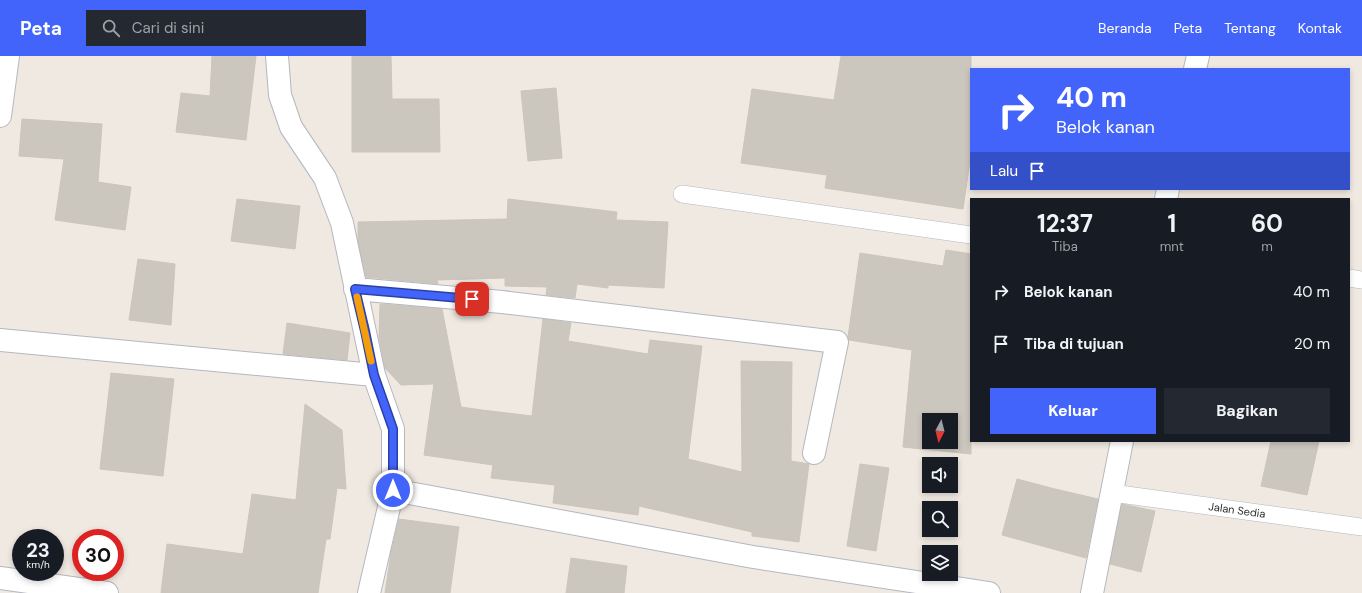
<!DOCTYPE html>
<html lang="id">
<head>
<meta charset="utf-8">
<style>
  body { margin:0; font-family:"DM Sans",sans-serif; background:#242831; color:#f1f3f6; height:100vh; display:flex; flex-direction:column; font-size:15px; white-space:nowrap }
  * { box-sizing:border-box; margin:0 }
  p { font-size:13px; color:#9ea1a6 }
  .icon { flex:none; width:22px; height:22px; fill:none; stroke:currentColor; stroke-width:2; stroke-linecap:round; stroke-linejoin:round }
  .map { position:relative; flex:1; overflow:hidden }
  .sheet { position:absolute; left:970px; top:142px; width:380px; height:244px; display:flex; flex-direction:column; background:#171b24; border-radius:0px; box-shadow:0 2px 6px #0003 }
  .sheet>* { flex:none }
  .banner { position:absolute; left:970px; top:12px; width:380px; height:122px; border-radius:0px; box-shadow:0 2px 6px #0003; background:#4264fb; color:#fff; overflow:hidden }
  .needle { width:26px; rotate:187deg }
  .fabs { position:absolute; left:922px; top:357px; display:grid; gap:8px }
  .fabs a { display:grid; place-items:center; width:36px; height:36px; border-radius:0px; background:#171b24; box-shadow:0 2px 6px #0003; font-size:20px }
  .speed { position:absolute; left:12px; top:473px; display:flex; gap:8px; font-size:20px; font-weight:700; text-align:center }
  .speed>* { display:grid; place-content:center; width:52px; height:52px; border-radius:50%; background:#171b24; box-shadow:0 2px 6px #0003; line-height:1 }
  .speed small { font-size:10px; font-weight:400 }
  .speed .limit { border:6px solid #d22; background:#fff; color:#111 }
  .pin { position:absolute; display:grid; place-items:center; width:34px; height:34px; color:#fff; margin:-17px; border-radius:8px; box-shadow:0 2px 6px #0006 }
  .me { position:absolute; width:44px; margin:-22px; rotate:0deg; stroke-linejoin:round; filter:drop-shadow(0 0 3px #0008) }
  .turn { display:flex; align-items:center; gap:14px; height:84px; padding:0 20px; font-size:18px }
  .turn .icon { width:52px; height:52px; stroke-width:2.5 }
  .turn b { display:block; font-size:28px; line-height:34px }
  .then { display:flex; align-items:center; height:38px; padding:0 20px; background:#0003; gap:8px; font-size:15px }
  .eta { display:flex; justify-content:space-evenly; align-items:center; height:68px; text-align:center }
  .eta b { font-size:24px; font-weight:700; line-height:28px }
  .action { display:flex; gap:8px; margin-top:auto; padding:8px 20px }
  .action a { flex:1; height:46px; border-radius:0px; background:#4264fb; color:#fff; font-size:16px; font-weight:700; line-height:46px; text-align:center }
  .action a+a { background:#242831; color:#f1f3f6 }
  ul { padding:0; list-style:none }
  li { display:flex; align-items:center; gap:12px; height:52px; padding:0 20px }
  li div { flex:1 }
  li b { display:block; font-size:15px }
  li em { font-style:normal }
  header { display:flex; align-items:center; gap:24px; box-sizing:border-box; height:56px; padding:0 20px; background:#4264fb; color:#fff }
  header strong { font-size:19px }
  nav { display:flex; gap:22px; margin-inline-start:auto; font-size:14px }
  .search { width:280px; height:36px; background:#242831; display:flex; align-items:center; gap:10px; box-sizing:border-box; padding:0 14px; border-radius:0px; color:#9ea1a6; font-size:15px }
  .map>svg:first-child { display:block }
  .building { fill:#cbc7bf; stroke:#cbc5ba; fill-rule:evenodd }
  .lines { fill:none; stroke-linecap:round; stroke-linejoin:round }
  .service-casing { stroke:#b4b7c1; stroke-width:18 }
  .minor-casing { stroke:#b4b7c1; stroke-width:24 }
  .service { stroke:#fff; stroke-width:17 }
  .minor { stroke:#fff; stroke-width:22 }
  .route-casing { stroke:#2b41a3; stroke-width:10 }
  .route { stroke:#4264fb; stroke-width:7 }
  .slow { stroke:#f59e0b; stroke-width:7 }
  .labels { text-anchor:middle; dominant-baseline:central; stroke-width:3; stroke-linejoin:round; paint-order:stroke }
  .street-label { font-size:11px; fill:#2e2e2e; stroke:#fff }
</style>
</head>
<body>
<header>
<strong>Peta</strong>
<div class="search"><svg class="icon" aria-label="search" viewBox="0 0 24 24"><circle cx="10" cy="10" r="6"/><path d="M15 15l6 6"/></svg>Cari di sini</div>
<nav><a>Beranda</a><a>Peta</a><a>Tentang</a><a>Kontak</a></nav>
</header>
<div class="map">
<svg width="1362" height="537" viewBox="0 0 1362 537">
  <rect width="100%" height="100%" fill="#efe9e1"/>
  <!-- building -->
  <path class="building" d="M 212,0 L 256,0 L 246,84 L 176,76 L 181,37 L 210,40 Z
    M 352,0 L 391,0 L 392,43 L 439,43 L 440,96 L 352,96 Z
    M 841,0 L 971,0 L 971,98 L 963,153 L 825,132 L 827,119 L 741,107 L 752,33 L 834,44 Z
    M 556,32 L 562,102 L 528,105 L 521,35 Z
    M 22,63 L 102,68 L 98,126 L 131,131 L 125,174 L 55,164 L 64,103 L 19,100 Z
    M 237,143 L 300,150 L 295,193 L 231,185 Z
    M 508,143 L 617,156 L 616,164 L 668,166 L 664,232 L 608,229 L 608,232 L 577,228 L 575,242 L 546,239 L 547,231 L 505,230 L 505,222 L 437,224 L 438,228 L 366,221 L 358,185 L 358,166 L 507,163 Z
    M 946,194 L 971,198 L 971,398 L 903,391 L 912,294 L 849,284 L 848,281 L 860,197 L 943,210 ZM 929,364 L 951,364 L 951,386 L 929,386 Z
    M 138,203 L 175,208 L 171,269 L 129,264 Z
    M 380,248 L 442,253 L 461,351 L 482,354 L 532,360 L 543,263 L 571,267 L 568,285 L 648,298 L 650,284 L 702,290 L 688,403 L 742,416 L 741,305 L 792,306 L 791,405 L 809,408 L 799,486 L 752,480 L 752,476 L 639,450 L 638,459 L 553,447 L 555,429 L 491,422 L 493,409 L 424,399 L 434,328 L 401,329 L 385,312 L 379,281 Z
    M 287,267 L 350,277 L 347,304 L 283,298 Z
    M 111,317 L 174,323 L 163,420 L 100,413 Z
    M 305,348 L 342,374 L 346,433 L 337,432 L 330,483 L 326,483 L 318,537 L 161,537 L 167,488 L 243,498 L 252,438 L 296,444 Z
    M 1271,385 L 1319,385 L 1307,439 L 1261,430 Z
    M 860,408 L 889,412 L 876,495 L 847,490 Z
    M 1017,423 L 1055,433 L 1098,443 L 1086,502 L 1002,479 Z
    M 1122,448 L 1155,455 L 1141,516 L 1110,508 Z
    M 399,463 L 459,471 L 450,537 L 385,537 L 391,497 Z
    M 571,502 L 627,510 L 624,537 L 566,537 Z"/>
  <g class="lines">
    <defs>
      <path id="service" d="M 682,138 L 971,179
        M 1349,222 L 1362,224
        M 1112,437 L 1362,471"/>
      <path id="minor" d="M 277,0 L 280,39 L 291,71 L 325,122 L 342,167 L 374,319 L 393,373 L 393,434 L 369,537
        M 1195,13 L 1198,0
        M 0,60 L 8,0
        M 1166,143 L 1168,133
        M 355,233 L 502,246 L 837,286 L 814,397
        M 0,284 L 374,319
        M 393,434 L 753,501 L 989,537
        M 0,522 L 107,537
        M 1092,537 L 1122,385"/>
    </defs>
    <!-- service casing -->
    <use href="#service" class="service-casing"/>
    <!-- minor casing -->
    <use href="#minor" class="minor-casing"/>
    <!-- service -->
    <use href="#service" class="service"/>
    <!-- minor -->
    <use href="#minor" class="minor"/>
  </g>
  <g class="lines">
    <defs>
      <path id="route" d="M 393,434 L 393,373 L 374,319 L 365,275 L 355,233 L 472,243"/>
    </defs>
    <!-- route casing -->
    <use href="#route" class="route-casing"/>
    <!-- route -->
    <use href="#route" class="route"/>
    <!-- slow -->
    <path class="slow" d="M 357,241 L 371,305"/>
  </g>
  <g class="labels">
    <!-- street labels -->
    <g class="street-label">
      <text transform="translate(1237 454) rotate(8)">Jalan Sedia</text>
    </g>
  </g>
</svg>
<div class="fabs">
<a><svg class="needle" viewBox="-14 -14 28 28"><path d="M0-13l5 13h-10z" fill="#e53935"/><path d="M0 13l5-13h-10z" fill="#9ea1a6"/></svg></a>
<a><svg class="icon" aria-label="sound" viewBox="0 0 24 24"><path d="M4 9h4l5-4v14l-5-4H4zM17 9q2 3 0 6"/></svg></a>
<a><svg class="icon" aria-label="search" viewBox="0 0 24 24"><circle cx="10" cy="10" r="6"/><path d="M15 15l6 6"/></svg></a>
<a><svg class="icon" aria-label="layers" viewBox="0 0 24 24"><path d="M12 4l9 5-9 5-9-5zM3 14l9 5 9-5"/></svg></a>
</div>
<div class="speed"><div>23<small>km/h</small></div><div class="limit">30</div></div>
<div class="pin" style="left:472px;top:243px;background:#d93025"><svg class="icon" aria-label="arrive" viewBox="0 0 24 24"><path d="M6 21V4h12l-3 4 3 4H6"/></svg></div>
<svg class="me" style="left:393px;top:434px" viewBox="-20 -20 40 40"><circle r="17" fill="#4264fb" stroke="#fff" stroke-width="3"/><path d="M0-11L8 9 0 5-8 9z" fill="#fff"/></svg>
<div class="banner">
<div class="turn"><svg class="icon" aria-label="right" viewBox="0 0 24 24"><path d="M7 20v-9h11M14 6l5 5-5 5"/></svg><div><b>40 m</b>Belok kanan</div></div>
<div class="then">Lalu<svg class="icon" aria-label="arrive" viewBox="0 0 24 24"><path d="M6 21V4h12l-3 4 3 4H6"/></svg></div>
</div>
<section class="sheet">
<div class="eta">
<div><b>12:37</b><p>Tiba</p></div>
<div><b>1</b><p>mnt</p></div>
<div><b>60</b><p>m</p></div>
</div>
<ul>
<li><svg class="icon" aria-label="right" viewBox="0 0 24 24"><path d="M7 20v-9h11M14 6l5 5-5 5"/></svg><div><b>Belok kanan</b></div><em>40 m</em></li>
<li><svg class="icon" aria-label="arrive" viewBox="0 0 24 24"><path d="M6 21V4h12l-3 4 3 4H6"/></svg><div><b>Tiba di tujuan</b></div><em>20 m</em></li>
</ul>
<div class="action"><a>Keluar</a><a>Bagikan</a></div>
</section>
</div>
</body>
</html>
